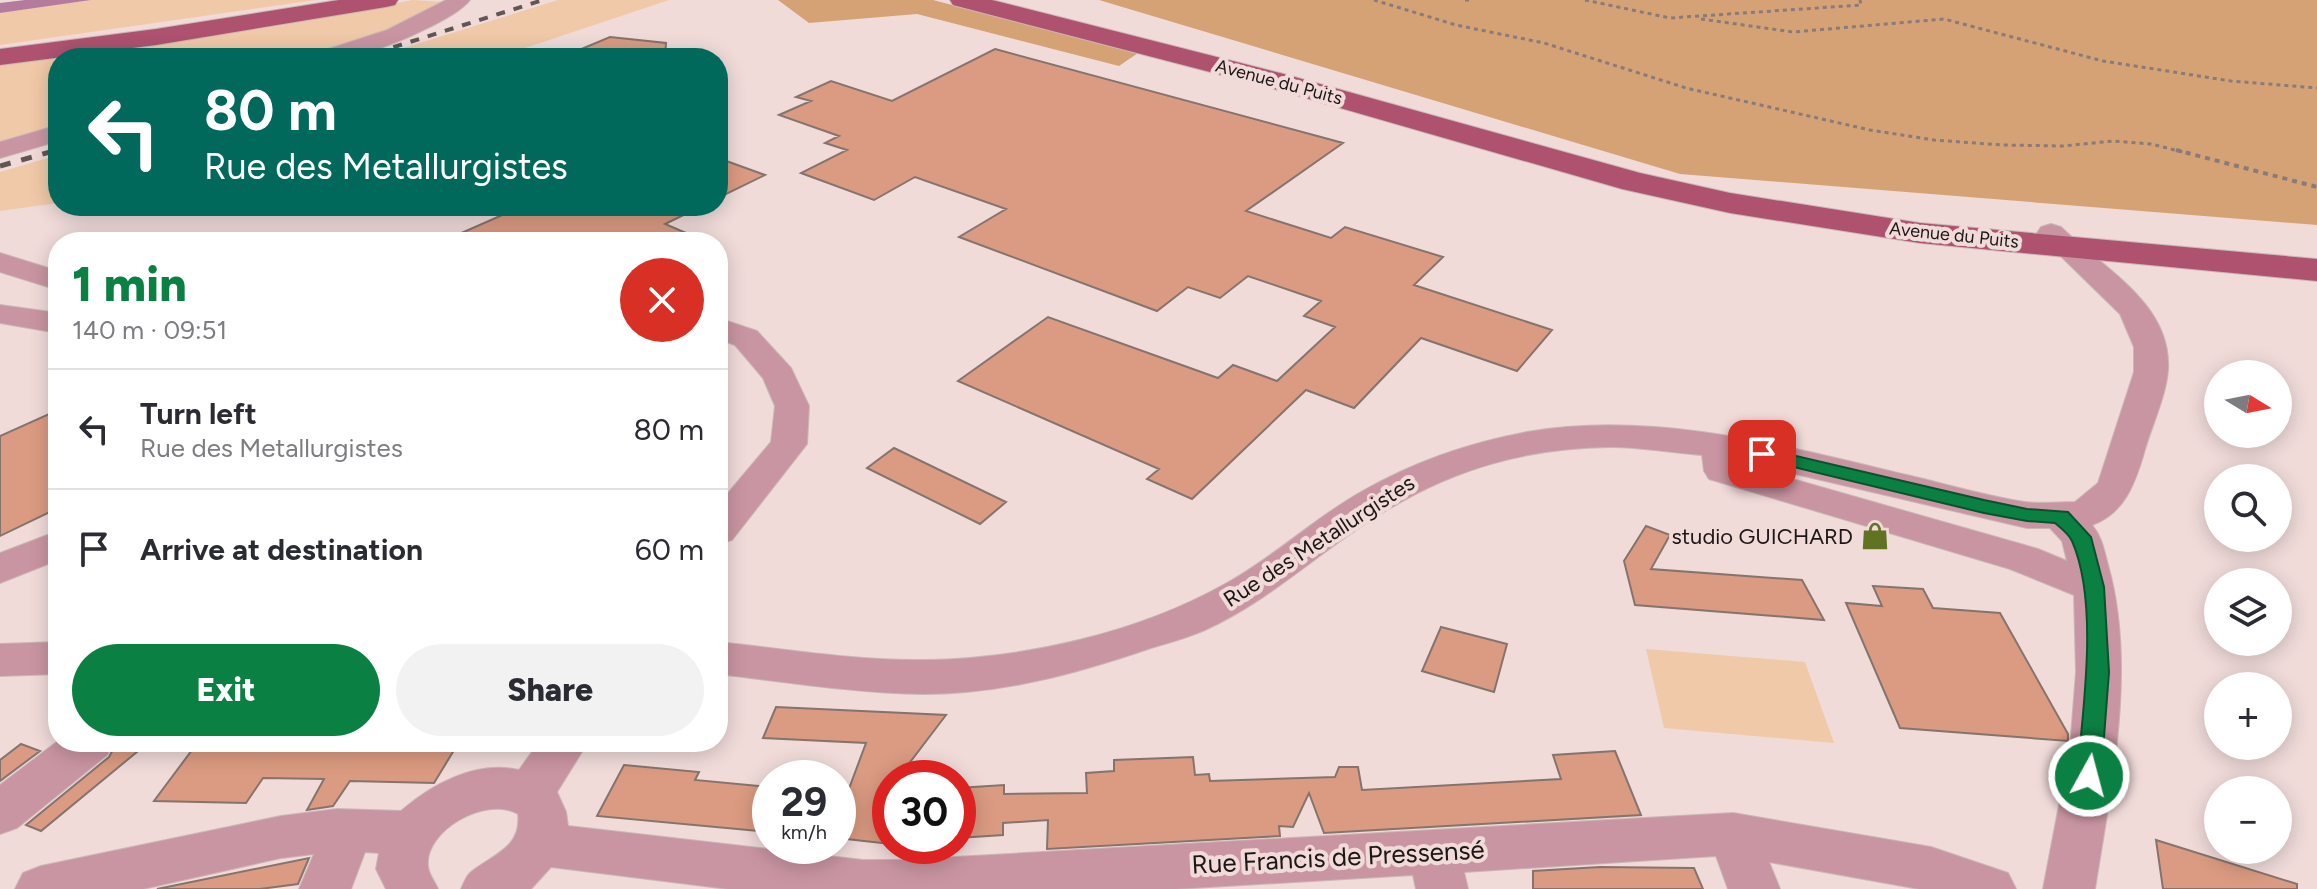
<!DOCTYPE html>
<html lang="en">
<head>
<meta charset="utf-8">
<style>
  body { margin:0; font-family:Figtree,sans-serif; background:#f2f2f3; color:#2b2b33; height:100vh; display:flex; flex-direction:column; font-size:30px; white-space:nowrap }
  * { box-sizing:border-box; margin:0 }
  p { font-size:26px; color:#7c7c81 }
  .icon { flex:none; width:44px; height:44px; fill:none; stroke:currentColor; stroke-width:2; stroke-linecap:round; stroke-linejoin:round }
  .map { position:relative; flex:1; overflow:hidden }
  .side { position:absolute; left:48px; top:232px; width:680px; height:520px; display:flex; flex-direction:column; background:#fff; border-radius:32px; box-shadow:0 4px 20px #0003 }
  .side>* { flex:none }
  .guide { position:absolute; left:48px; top:48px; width:680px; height:168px; border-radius:32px; box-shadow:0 4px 20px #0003; background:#00695c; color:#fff; overflow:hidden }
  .needle { width:52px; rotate:100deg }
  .buttons { position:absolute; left:2204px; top:360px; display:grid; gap:16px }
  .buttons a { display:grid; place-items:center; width:88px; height:88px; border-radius:50%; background:#fff; box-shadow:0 4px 20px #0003; font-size:40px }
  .speed { position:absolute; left:752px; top:760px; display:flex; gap:16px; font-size:40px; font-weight:700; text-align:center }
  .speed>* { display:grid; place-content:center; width:104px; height:104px; border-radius:50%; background:#fff; box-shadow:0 4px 20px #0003; line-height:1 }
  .speed small { font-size:20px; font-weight:400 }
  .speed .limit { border:12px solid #d22; background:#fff; color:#111 }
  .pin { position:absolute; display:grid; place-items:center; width:68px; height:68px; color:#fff; margin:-34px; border-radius:16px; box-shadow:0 4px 12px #0006 }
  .me { position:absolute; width:88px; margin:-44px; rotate:7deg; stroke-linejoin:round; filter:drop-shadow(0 0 6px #0008) }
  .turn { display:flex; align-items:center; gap:28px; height:168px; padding:0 24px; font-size:36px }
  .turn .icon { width:104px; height:104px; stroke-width:2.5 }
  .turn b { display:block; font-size:56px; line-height:68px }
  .round { display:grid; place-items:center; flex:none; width:84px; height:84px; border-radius:42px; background:#f2f2f3 }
  .headline { display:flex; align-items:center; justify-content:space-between; height:136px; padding:0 24px }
  h1 { font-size:48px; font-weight:800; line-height:60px; color:#0b8043 }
  .cta { display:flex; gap:16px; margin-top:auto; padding:16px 24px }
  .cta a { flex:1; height:92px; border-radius:48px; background:#0b8043; color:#fff; font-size:32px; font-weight:800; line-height:92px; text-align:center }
  .cta a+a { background:#f2f2f3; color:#2b2b33 }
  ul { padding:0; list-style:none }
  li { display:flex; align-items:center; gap:24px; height:120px; padding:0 24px; border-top:2px solid #e1e1e2 }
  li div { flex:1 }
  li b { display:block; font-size:30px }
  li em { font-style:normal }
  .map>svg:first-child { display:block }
  .green { fill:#f0c9a8 }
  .forest { fill:#d5a276 }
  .water { fill:#b47b9e }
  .building { fill:#db9b82; stroke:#85746e; stroke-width:2 }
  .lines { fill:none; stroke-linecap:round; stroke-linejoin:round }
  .minor-casing { stroke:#cab8b6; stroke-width:2 }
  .major-casing { stroke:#cab8b6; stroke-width:2 }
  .path-far1 { stroke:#897b7a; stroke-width:3; stroke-dasharray:4 4; stroke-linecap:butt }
  .path { stroke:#897b7a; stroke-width:4; stroke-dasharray:5 5; stroke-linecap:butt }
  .minor { fill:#ca95a3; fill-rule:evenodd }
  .major { fill:#ae5270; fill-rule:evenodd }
  .rail-far1 { stroke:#615655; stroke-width:4; stroke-dasharray:9 9; stroke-linecap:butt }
  .rail { stroke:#615655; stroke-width:5; stroke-dasharray:11 11; stroke-linecap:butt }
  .route { fill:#0b8043; stroke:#07532c; stroke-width:2 }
  .labels { text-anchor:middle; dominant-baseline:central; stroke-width:8; stroke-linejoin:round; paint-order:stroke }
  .far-street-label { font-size:18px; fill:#1d1616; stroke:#f0dbd9 }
  .poi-label { font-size:22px; fill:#1d1616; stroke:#f0dbd9; text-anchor:end }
  .street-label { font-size:22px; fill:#1d1616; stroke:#f0dbd9 }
  .near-street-label { font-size:26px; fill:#1d1616; stroke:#f0dbd9 }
</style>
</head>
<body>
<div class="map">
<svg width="2317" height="889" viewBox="0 0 2317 889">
  <rect width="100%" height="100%" fill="#f0dbd9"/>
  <!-- green -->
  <path class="green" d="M 91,0 L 316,0 L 0,45 L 0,13 Z
    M 413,0 L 444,2 L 374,39 L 311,58 L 58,58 L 58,128 L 0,146 L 0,63 L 272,27 Z
    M 558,0 L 669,0 L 495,58 L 371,58 Z
    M 58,155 L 58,203 L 0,211 L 0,172 Z
    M 1646,649 L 1805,662 L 1834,743 L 1664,728 Z"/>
  <!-- forest -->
  <path class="forest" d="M 778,0 L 933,0 L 1138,53 L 1119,66 L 917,14 L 809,23 Z
    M 1099,0 L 2317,0 L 2317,225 L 1680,174 Z"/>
  <!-- water -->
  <path class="water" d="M 25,0 L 91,0 L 0,13 L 0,3 Z"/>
  <!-- building -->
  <path class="building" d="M 610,37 L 666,43 L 665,58 L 560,58 Z
    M 995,49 L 1343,143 L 1246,211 L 1331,238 L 1345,227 L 1443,257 L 1414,285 L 1552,330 L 1517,371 L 1421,338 L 1354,408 L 1306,390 L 1192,499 L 1147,479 L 1159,469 L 958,381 L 1048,317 L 1218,378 L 1233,365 L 1277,381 L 1335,327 L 1304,316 L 1321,301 L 1248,276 L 1220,298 L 1188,287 L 1157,311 L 959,237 L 1006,209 L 915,177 L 874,200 L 801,173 L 847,150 L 825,143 L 839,136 L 779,115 L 811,101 L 796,97 L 831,81 L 892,101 Z
    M 718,158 L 765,175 L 718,198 Z
    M 523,206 L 702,206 L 665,224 L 707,242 L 441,242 Z
    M 58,410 L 58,508 L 0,536 L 0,436 Z
    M 894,448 L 1006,502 L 980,524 L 867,468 Z
    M 1646,526 L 1670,535 L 1651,569 L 1802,580 L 1824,620 L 1635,605 L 1624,561 Z
    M 1873,586 L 1923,589 L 1933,608 L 2000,613 L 2068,734 L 2068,741 L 1900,728 L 1846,603 L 1882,606 Z
    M 1441,627 L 1507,644 L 1494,692 L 1422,671 Z
    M 776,707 L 946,715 L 898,778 L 890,778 L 890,844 L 838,838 L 838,794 L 847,794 L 866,743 L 763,738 Z
    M 117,742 L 149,742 L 41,831 L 26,825 L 109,757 Z
    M 198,742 L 459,742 L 434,783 L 350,781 L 333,806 L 307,810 L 324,779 L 263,778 L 246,803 L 154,801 Z
    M 21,744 L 40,751 L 0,781 L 0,760 Z
    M 1615,751 L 1641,815 L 1324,833 L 1309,793 L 1293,827 L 1279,826 L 1280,836 L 1047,849 L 1048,820 L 1003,823 L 1003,835 L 958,838 L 958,788 L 1004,785 L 1004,794 L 1087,793 L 1086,773 L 1114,771 L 1114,760 L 1193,757 L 1195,775 L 1209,774 L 1210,781 L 1335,777 L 1339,767 L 1358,767 L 1362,790 L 1561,779 L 1553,755 Z
    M 624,765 L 699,772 L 695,780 L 770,787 L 770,832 L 597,816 Z
    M 2156,840 L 2297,884 L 2297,889 L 2163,889 Z
    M 309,858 L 298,884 L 260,889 L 157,889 Z
    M 1600,867 L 1694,868 L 1703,889 L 1533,889 L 1533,871 Z"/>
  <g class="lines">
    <defs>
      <path id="minor" d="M 446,0 L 470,0 C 454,21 371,55 345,58 C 334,59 323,58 313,58 L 316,53 L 387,30 Z
        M 58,125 L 58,141 L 0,158 L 0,142 Z
        M 2051,224 L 2061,227 C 2102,268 2172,303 2168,370 C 2166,397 2151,427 2144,453 C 2135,483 2125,513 2092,525 C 2102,537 2104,550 2108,565 C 2137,667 2111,786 2095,889 L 2043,889 L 2070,748 L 2076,672 L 2074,595 L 2010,569 L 1709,479 L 1704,471 L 1702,455 C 1672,453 1641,447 1611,447 C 1529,448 1458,467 1387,510 C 1324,547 1273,599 1205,630 C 1187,638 1167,643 1148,649 C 1075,674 1001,694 923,694 C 855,693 786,682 718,674 L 718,642 C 786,649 855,661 924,660 C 1023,659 1138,633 1225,584 C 1273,558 1313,519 1361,492 C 1413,462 1468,443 1527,432 C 1653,410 1785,446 1907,475 C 1946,484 1986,496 2025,502 C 2041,504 2059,502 2075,502 L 2098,483 L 2134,372 L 2134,347 L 2120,314 L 2037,233 L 2041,227 ZM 1739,461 L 2027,528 L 2050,528 L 2062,541 L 2067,561 L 2038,549 L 1740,464 Z
        M 0,253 L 58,271 L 58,290 L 0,272 Z
        M 0,305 L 58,313 L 58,333 L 0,323 Z
        M 718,318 L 757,331 L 791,368 L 809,406 L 807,444 L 732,540 L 718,544 L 718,505 L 771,442 L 775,406 L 763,378 L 735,345 L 718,339 Z
        M 58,531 L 58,560 L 0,583 L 0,553 Z
        M 58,642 L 58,674 L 0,676 L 0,644 Z
        M 58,741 L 114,742 L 107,755 L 17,828 L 0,834 L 0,785 Z
        M 539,742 L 588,742 L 557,792 L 566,812 L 568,826 L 863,860 L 901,860 L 1733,813 L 1931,847 L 2008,873 L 2016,889 L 1919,889 L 1769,862 L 1780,889 L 1728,889 L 1716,856 L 1464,872 L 1468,889 L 1416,889 L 1413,875 L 1176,889 L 728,889 L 551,867 L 531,889 L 461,889 C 464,883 466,876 471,872 C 492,855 522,848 518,814 C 486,795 424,831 428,866 C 428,873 435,882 438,889 L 386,889 L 376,869 L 379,853 L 365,852 L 351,889 L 299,889 L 314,854 L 281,858 L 143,889 L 15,889 L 23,873 L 41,866 L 281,816 L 337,809 L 401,811 C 432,784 476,760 519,770 Z"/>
      <path id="major" d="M 339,0 L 398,0 L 395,5 L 386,7 L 156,45 L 0,65 L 0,49 L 156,29 Z
        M 950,0 L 992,0 L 1284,74 L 1640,173 L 1730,193 L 1920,223 L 2317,259 L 2317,281 L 1920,243 L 1730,213 L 1622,189 L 1264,86 L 953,5 Z"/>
    </defs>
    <!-- minor casing -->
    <use href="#minor" class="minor-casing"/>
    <!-- major casing -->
    <use href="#major" class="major-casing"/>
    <!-- path-far1 -->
    <path class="path-far1" d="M 1374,0 L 1456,25 L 1544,43 L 1686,88 L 1870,130 L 1934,140 L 2002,145 L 2063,146 L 2113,141 L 2151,144 L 2183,152
      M 1465,0 L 1469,0
      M 1585,0 L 1670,18 L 1861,5 L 1860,0
      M 1701,19 L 1793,32 L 1944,19 L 2103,61 L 2231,81 L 2317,88"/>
    <!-- path -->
    <path class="path" d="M 2176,150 L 2317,187"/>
    <!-- minor -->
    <use href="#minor" class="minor"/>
    <!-- major -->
    <use href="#major" class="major"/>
    <!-- rail-far1 -->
    <path class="rail-far1" d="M 359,58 L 543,0
      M 49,152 L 58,150"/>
    <!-- rail -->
    <path class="rail" d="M 0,166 L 57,150"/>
  </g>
  <!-- route -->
  <path class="route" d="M 1762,448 L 1984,500 L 2027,509 L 2068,512 L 2091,537 L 2104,587 L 2109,672 L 2101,776 L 2098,783 L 2089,785 L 2080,783 L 2077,776 C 2083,710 2099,602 2072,541 C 2069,534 2061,528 2055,523 L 2027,521 L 1984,513 L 1756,458 L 1753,454 Z"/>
  <!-- icons -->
  <defs>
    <symbol id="shop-bare" viewBox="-9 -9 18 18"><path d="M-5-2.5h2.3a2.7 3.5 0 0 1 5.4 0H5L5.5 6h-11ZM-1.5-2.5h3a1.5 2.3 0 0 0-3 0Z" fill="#5f7323" stroke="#f0dbd9" stroke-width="2.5" paint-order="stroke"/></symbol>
  </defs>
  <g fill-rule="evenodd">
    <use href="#shop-bare" x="1855" y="516" width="40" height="40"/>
  </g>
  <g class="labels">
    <!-- far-street labels -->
    <g class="far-street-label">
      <text transform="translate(1279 82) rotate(15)">Avenue du Puits</text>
      <text transform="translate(1954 235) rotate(6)">Avenue du Puits</text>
    </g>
    <!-- poi labels -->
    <g class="poi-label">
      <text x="1853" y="536">studio GUICHARD</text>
    </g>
    <!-- street labels -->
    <g class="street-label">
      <text transform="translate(1319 541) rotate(-33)">Rue des Metallurgistes</text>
    </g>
    <!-- near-street labels -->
    <g class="near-street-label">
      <text transform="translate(1338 857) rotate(-3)">Rue Francis de Pressensé</text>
    </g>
  </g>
</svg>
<div class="buttons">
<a><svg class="needle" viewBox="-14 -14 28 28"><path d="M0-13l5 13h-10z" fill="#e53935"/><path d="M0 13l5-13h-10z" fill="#7c7c81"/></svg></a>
<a><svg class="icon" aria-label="search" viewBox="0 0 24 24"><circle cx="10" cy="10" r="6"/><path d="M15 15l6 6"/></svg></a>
<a><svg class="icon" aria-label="layers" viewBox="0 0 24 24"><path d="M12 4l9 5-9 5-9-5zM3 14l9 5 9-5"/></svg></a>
<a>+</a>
<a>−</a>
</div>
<div class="speed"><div>29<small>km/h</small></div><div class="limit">30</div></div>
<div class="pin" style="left:1762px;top:454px;background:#d93025"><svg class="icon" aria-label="arrive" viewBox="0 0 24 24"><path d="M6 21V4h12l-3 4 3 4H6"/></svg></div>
<svg class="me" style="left:2089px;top:776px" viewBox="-20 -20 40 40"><circle r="17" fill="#0b8043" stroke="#fff" stroke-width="3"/><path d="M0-11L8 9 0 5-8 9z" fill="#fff"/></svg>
<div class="guide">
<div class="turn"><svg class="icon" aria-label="left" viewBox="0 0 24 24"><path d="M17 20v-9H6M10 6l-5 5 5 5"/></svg><div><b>80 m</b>Rue des Metallurgistes</div></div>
</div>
<section class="side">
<div class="headline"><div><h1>1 min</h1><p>140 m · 09:51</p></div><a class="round" style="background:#d93025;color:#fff"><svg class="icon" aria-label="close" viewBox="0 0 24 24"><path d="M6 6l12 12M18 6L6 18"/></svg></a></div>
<ul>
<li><svg class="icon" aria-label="left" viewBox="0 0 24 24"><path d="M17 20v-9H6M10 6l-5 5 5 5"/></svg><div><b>Turn left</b><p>Rue des Metallurgistes</p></div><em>80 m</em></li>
<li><svg class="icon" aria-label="arrive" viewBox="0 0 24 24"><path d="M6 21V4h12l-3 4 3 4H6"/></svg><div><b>Arrive at destination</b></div><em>60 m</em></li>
</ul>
<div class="cta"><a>Exit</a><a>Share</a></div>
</section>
</div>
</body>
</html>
